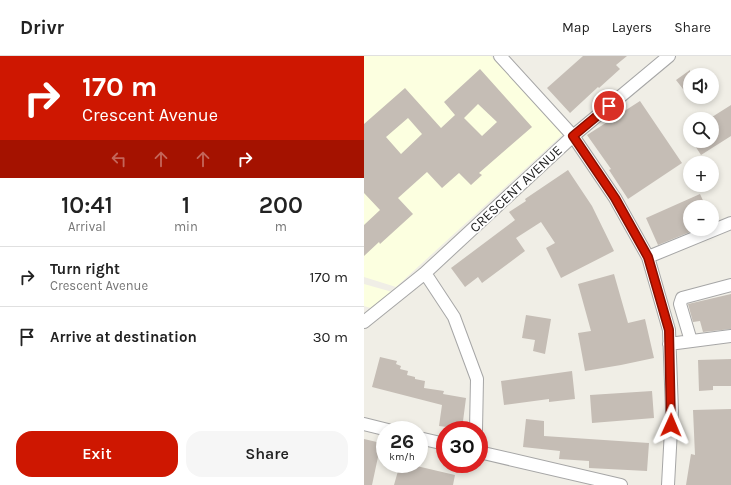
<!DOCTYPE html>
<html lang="en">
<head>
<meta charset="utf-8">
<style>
  body { margin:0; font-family:Karla,sans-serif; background:#f6f6f6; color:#222; height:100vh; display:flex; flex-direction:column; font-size:15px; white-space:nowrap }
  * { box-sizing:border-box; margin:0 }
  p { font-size:13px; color:#767676 }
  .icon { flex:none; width:22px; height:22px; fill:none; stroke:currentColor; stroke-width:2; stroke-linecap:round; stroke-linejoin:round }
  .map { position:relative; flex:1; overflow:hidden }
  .side { display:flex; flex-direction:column; background:#fff; width:364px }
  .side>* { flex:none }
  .banner { background:#ce1701; color:#fff; overflow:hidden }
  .controls { position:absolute; left:319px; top:12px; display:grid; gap:8px }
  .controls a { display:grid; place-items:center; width:36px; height:36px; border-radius:50%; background:#fff; box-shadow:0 2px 6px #0003; font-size:20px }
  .speed { position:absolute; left:12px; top:365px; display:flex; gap:8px; font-size:20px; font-weight:700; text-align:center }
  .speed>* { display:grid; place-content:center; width:52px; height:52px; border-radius:50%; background:#fff; box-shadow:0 2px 6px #0003; line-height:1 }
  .speed small { font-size:10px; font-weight:400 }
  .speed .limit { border:6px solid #d22; background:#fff; color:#111 }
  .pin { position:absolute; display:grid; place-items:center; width:34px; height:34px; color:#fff; margin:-17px; border:2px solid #fff; border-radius:50%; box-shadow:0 1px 4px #0007 }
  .me { position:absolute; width:44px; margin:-22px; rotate:1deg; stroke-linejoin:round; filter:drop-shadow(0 0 3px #0008) }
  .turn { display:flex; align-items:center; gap:14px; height:84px; padding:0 16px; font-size:18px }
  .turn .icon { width:52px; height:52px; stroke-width:2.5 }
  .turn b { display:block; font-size:28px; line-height:34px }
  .lanes { display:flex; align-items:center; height:38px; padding:0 16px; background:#0003; justify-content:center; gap:20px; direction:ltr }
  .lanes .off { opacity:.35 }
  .eta { display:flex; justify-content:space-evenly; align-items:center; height:68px; text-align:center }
  .eta b { font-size:24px; font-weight:600; line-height:28px }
  .primary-button { display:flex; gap:8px; margin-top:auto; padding:8px 16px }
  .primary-button a { flex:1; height:46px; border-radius:16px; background:#ce1701; color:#fff; font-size:16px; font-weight:600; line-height:46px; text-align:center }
  .primary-button a+a { background:#f6f6f6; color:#222 }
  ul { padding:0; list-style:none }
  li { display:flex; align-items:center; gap:12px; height:60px; padding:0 16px; border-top:1px solid #e0e0e0 }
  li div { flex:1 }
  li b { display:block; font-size:15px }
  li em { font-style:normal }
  header { display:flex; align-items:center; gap:24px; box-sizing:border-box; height:56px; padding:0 20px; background:#fff; border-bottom:1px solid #e0e0e0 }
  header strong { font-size:19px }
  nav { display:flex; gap:22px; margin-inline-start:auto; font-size:14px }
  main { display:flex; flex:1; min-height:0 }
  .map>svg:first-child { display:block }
  .education { fill:#fcffe0 }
  .building { fill:#c5bdb5; fill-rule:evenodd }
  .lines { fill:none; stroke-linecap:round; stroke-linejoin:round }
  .minor-casing { stroke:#a6a6a6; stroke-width:14 }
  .minor { stroke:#fff; stroke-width:12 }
  .route-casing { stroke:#860f01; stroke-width:10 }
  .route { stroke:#ce1701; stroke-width:7 }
  .labels { text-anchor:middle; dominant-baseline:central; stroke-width:3.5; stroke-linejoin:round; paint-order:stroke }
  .street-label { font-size:14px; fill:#1f1f1f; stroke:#fff }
</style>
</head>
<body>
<header>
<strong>Drivr</strong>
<nav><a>Map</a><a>Layers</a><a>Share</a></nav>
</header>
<main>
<section class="side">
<div class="banner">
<div class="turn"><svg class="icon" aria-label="right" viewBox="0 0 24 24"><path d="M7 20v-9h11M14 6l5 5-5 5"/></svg><div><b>170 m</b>Crescent Avenue</div></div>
<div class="lanes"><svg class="icon off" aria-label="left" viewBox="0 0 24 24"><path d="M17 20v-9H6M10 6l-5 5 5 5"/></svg><svg class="icon off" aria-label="ahead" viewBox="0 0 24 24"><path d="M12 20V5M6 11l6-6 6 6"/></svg><svg class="icon off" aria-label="ahead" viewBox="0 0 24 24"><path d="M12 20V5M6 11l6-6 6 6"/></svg><svg class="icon" aria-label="right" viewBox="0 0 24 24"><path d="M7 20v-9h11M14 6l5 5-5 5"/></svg></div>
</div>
<div class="eta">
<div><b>10:41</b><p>Arrival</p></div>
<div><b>1</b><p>min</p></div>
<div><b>200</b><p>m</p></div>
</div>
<ul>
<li><svg class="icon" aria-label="right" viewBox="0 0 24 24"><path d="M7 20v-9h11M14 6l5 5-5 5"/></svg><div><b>Turn right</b><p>Crescent Avenue</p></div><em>170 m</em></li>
<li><svg class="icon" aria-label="arrive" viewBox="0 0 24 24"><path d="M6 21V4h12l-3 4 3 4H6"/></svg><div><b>Arrive at destination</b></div><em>30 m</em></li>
</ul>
<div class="primary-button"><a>Exit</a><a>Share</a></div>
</section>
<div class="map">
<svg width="367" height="429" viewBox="0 0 367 429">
  <rect width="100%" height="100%" fill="#f0eee6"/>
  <!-- education -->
  <path class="education" d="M 0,0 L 127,0 L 199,78 L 32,231 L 0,221 Z
    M 0,228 L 32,237 L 13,254 L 0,250 Z"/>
  <!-- building -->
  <path class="building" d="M 219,0 L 263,0 L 252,9 L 256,13 L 235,32 L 234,31 L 206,57 L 183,32 Z
    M 116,13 L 168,71 L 115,117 L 118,119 L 107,129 L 95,117 L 78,132 L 63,116 L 34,142 L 49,158 L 16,188 L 15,186 L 0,200 L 0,169 L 16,154 L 0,137 L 0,68 L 41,32 L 77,72 L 91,59 L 80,46 ZM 114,48 L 133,66 L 118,80 L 100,62 ZM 44,62 L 58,78 L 37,98 L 22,81 Z
    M 326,14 L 326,42 L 312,24 Z
    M 276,45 L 318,107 L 264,143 L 245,114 L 247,113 L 223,79 Z
    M 367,49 L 367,80 L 337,99 L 328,85 L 348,85 L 348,61 Z
    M 204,114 L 228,150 L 250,195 L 197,222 L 182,192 L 191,187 L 177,166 L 152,182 L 161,195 L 118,227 L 114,221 L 101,231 L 87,212 L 151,164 L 145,156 L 162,145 L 161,143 Z
    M 336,138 L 342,151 L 326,151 L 326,176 L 294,189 L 282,162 Z
    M 250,218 L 264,267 L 281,263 L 290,302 L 257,309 L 221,315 L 214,277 L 227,275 L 214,228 Z
    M 367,238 L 367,273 L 339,276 L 336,265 L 329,266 L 324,248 Z
    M 162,259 L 187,263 L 181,298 L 169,295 L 171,284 L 158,282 Z
    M 16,301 L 33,305 L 32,308 L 37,310 L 36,313 L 44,315 L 43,319 L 51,321 L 51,323 L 61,325 L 60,332 L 80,335 L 79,338 L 102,342 L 98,373 L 75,370 L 78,349 L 8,331 Z
    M 367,303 L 367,330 L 349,330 L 349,334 L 335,335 L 334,304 Z
    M 208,315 L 211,343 L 185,346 L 185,343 L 140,349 L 137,325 Z
    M 288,335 L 290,362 L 228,367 L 226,339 Z
    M 367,353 L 367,429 L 322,429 L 327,398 L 331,399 L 329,354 Z
    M 162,363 L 180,365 L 180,380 L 285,387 L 283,415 L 225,412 L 225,405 L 195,403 L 196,395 L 159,391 Z
    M 0,383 L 17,387 L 8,429 L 0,429 Z
    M 36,408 L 44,408 L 91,419 L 89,429 L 30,429 Z"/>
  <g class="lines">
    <defs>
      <path id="minor" d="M 136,0 L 209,80 L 251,142 L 284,201 L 305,274 L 308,355 L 304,429
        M 284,201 L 367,167
        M 61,217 L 90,261 L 113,323 L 112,374
        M 0,266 L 61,217 L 209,80 L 305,0
        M 327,285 L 316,248 L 318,242 L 367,229
        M 305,288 L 367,280
        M 0,368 L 24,374
        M 55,382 L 81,388
        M 115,396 L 257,429"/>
    </defs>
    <!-- minor casing -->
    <use href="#minor" class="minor-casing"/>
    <!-- minor -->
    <use href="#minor" class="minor"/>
  </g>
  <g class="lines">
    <defs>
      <path id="route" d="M 245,50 L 209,80 L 251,142 L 284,201 L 305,274 L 307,369"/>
    </defs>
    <!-- route casing -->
    <use href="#route" class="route-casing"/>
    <!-- route -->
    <use href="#route" class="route"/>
  </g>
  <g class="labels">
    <!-- street labels -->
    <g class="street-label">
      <text transform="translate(152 133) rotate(-43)">CRESCENT AVENUE</text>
    </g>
  </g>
</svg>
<div class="controls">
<a><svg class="icon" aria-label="sound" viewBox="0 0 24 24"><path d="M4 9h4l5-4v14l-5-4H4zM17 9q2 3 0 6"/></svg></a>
<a><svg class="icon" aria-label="search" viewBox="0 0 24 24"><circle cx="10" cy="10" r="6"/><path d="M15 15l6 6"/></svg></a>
<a>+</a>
<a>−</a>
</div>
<div class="speed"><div>26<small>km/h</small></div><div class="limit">30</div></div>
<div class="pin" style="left:245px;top:50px;background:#d93025"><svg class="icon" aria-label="arrive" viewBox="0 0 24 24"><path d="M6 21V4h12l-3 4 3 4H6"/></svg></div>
<svg class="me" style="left:307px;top:369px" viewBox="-20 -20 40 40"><path d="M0-17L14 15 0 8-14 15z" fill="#ce1701" stroke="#fff" stroke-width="4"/></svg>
</div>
</main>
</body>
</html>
